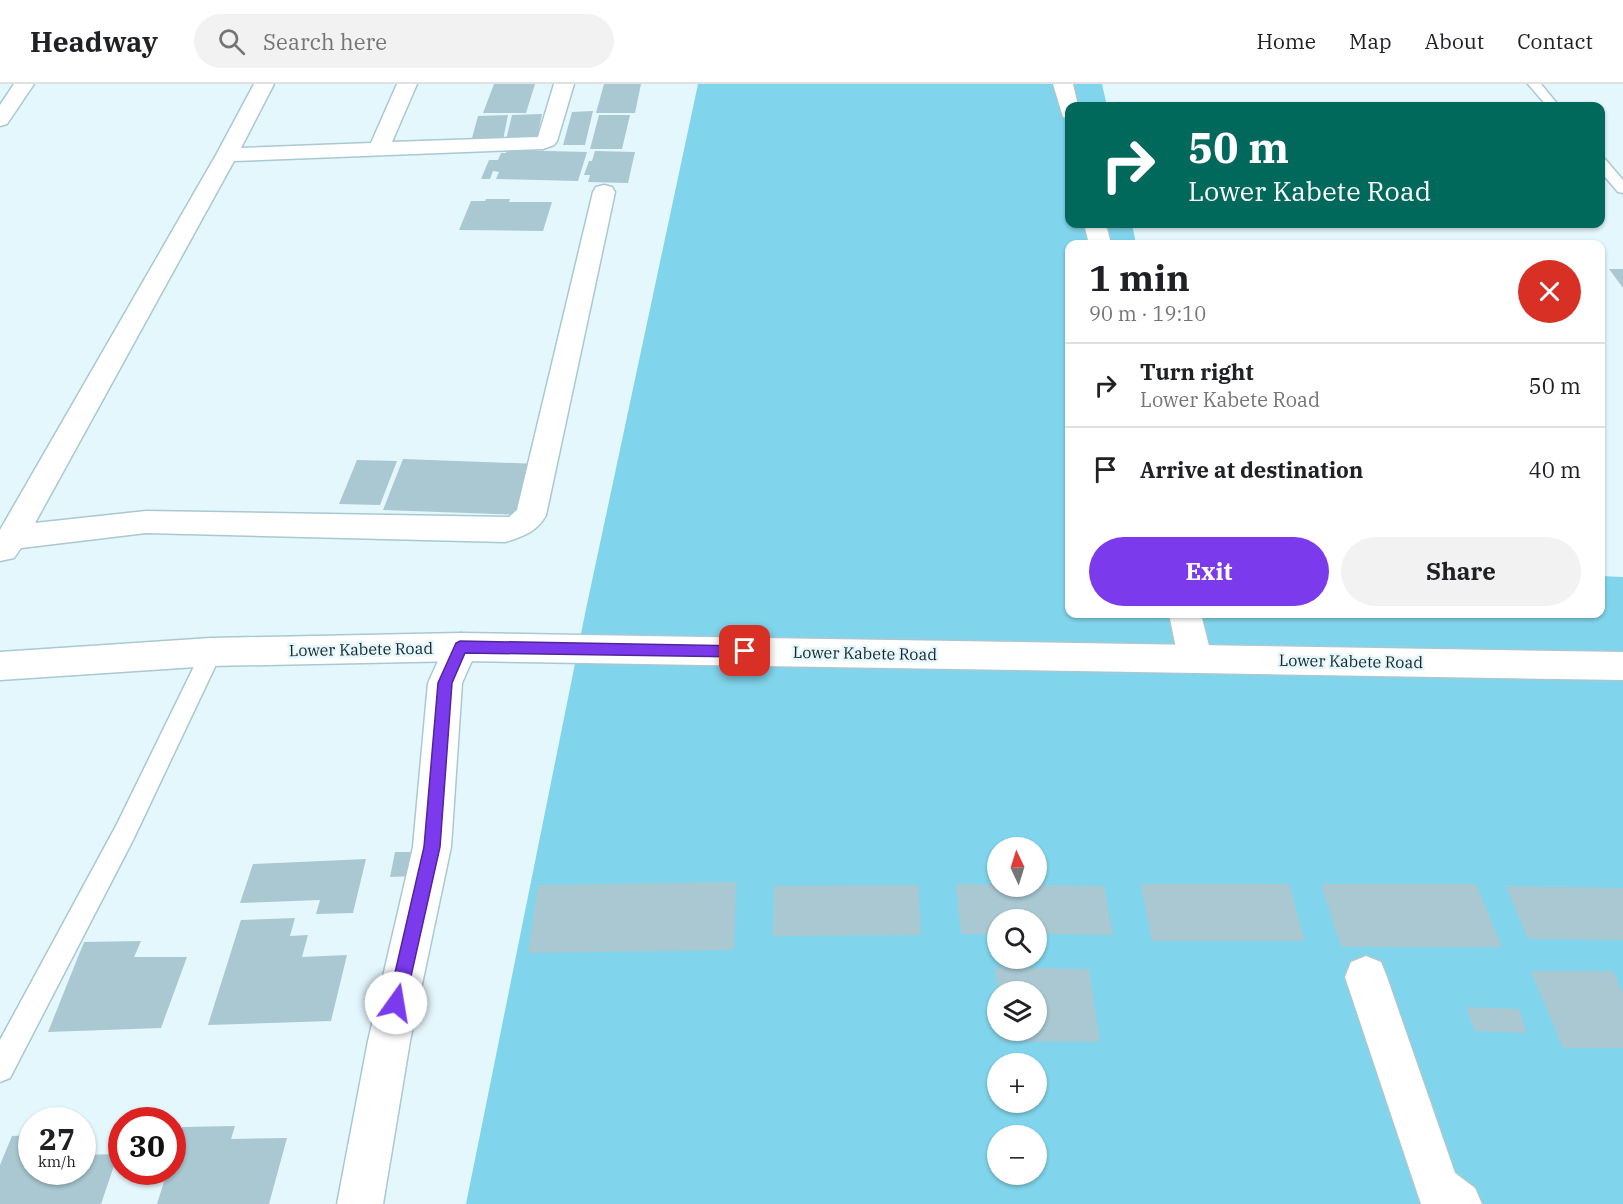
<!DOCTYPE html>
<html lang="en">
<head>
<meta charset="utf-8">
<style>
  body { margin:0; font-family:"IBM Plex Serif",serif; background:#f2f2f2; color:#202124; height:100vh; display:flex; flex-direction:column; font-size:22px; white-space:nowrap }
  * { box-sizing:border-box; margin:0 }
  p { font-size:20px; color:#757577 }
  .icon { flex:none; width:33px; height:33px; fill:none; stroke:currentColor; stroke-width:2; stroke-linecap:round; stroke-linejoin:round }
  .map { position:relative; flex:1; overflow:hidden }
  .panel { position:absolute; left:1065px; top:156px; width:540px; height:378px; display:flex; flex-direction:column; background:#fff; border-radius:12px; box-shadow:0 2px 4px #0004 }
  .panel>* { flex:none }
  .hud { position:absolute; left:1065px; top:18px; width:540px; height:126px; border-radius:12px; box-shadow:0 2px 4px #0004; background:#00695c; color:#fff; overflow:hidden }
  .needle { width:39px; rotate:356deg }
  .tools { position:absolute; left:987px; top:753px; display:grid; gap:12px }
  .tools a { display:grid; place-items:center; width:60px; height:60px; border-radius:50%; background:#fff; box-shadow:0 2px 4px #0004; font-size:30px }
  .speed { position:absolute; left:18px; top:1023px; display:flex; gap:12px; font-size:30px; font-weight:700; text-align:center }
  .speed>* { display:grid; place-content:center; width:78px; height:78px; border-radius:50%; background:#fff; box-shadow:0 2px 4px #0004; line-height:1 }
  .speed small { font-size:15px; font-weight:400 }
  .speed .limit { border:9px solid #d22; background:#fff; color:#111 }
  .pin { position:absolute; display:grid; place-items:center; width:51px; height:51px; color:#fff; margin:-26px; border-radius:12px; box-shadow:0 3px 9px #0006 }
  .me { position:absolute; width:66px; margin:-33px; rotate:13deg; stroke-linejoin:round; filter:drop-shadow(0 0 4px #0008) }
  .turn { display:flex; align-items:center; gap:21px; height:126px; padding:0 24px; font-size:27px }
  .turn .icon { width:78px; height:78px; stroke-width:2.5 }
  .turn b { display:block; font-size:42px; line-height:51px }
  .round { display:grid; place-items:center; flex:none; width:63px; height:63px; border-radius:32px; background:#f2f2f2 }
  .headline { display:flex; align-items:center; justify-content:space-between; height:102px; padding:0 24px }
  h1 { font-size:36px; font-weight:700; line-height:45px }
  .action { display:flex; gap:12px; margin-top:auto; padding:12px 24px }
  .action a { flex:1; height:69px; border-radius:36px; background:#7c3aed; color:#fff; font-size:24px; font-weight:700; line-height:69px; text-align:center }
  .action a+a { background:#f2f2f2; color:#202124 }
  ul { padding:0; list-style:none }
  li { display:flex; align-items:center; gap:18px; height:84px; padding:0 24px; border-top:2px solid #e0e0e0 }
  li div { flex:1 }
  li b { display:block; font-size:22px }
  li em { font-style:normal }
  header { display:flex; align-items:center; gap:36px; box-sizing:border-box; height:84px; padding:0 30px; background:#fff; border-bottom:2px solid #e0e0e0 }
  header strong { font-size:28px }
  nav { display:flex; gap:33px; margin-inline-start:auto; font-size:21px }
  .search { width:420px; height:54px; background:#f2f2f2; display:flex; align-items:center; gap:15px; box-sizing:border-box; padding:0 21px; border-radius:33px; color:#757577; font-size:22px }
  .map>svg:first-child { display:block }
  .green { fill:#80d5ec; fill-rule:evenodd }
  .building { fill:#a9c8d2 }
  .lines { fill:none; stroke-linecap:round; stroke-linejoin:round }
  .service-casing { stroke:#a9c8d1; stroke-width:3 }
  .minor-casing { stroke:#a9c8d1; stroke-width:3 }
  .secondary-casing { stroke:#a9c8d1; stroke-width:3 }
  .service { fill:#fff; fill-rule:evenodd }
  .minor { fill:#fff; fill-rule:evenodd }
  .secondary { fill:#fff; fill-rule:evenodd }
  .route { fill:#7c3aed; stroke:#51269a; stroke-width:1.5 }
  .labels { text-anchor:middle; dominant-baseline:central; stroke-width:5; stroke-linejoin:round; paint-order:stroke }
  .street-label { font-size:16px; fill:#182428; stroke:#e4f7fd }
</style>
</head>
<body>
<header>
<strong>Headway</strong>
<div class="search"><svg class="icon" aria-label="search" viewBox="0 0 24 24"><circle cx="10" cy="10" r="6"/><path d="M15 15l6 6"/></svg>Search here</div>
<nav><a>Home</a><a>Map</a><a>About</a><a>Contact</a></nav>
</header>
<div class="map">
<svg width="1623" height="1120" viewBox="0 0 1623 1120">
  <rect width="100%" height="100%" fill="#e4f7fd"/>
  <!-- green -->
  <path class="green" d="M 698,0 L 1102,0 L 1107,22 L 1070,22 L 1070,140 L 1132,140 L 1136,160 L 1070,160 L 1070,530 L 1600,530 L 1601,492 L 1623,493 L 1623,1120 L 466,1120 L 586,525 ZM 998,764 L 1036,764 L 1036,802 L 998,802 ZM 998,836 L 1036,836 L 1036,874 L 998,874 ZM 998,908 L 1036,908 L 1036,946 L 998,946 ZM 998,980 L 1036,980 L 1036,1018 L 998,1018 ZM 998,1052 L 1036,1052 L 1036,1090 L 998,1090 Z"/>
  <!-- building -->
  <path class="building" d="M 494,0 L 535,0 L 526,29 L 483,29 Z
    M 604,0 L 641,0 L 635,29 L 596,29 Z
    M 593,27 L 585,61 L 563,61 L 572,28 Z
    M 542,30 L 537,55 L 506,56 L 512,31 Z
    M 508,31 L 503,56 L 471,58 L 478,32 Z
    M 599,31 L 630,31 L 622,65 L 590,65 Z
    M 507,66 L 587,68 L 578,97 L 496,95 L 499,88 L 493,87 L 490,95 L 481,95 L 489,76 L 498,76 L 501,69 L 506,69 Z
    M 595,67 L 635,68 L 628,99 L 588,98 L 590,91 L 584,91 L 589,77 L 592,77 Z
    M 486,115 L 510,115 L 509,118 L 552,118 L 543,147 L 459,146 L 471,117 L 485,117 Z
    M 1609,185 L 1623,185 L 1623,204 Z
    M 403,375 L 539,380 L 524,431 L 383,426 Z
    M 357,376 L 397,377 L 380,421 L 339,420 Z
    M 395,768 L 420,768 L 415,792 L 390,793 Z
    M 366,775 L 353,829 L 316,830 L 320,816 L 240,819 L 253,780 Z
    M 736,798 L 734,866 L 528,869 L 538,801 Z
    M 956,800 L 1104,802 L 1113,851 L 1036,850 L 1036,836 L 998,836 L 998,850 L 961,850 Z
    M 1141,800 L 1289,800 L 1305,857 L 1152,857 Z
    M 1321,800 L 1476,800 L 1502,863 L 1341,863 Z
    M 918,801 L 921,851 L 773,852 L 774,802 Z
    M 1506,802 L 1623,804 L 1623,856 L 1528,855 Z
    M 295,834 L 290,852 L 308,851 L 302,873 L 347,871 L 331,937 L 208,941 L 241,836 Z
    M 141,857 L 134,873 L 187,873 L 161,944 L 48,948 L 84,858 Z
    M 995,883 L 1089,885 L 1100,958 L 1003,957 L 1002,946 L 1036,946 L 1036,908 L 998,908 Z
    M 1531,887 L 1613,887 L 1623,909 L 1623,964 L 1563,964 Z
    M 1466,923 L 1519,925 L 1527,949 L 1475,947 Z
    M 235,1042 L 231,1055 L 287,1054 L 269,1120 L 157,1120 L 167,1088 L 172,1088 L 172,1072 L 182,1043 Z
    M 32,1051 L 32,1088 L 82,1088 L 82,1071 L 118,1070 L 101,1120 L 0,1120 L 0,1081 L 12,1052 Z"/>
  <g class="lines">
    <defs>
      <path id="service" d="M 1528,0 L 1541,0 L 1559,22 L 1547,22 Z
        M 1600,74 L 1605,75 L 1623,96 L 1623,109 L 1618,108 L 1600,87 Z
        M 211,559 L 218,562 L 222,568 L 133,756 L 10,994 L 0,998 L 0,956 L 117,740 L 204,562 Z"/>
      <path id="minor" d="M 14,0 L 34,0 L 7,40 L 0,42 L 0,21 Z
        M 254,0 L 274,0 L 241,64 L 371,59 L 397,0 L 417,0 L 392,58 L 538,53 L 554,0 L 574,0 L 557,57 L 554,61 L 543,65 L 234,77 L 35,439 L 146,427 L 509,433 L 517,426 L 593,108 L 596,103 L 604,101 L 612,103 L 615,108 L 546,431 C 537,448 523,452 506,458 L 146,449 L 21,464 L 14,474 L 0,477 L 0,446 L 216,71 Z
        M 1053,0 L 1073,0 L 1078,22 L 1070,22 L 1070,35 L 1063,33 Z
        M 1084,140 L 1106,140 L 1111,160 L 1089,160 Z
        M 1169,530 L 1201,530 L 1212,574 L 1207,584 L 1195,588 L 1183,584 L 1178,574 Z
        M 461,549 L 473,553 L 478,563 L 462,599 L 451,763 L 410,957 L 383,1120 L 337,1120 L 368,957 L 413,763 L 428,599 L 449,553 Z
        M 1366,872 L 1381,878 L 1387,893 L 1455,1089 L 1475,1104 L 1482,1120 L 1421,1120 L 1345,893 L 1351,878 Z"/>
      <path id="secondary" d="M 461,549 L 1623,568 L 1623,596 L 461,577 L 211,582 L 0,596 L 0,568 L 211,554 Z"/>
    </defs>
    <!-- service casing -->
    <use href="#service" class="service-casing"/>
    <!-- minor casing -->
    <use href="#minor" class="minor-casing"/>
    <!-- secondary casing -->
    <use href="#secondary" class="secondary-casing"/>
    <!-- service -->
    <use href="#service" class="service"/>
    <!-- minor -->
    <use href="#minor" class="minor"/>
    <!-- secondary -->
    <use href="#secondary" class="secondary"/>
  </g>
  <!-- route -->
  <path class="route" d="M 460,557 L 745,562 L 750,563 L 752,567 L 750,571 L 745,573 L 465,569 L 452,599 L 440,763 L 405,919 L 403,925 L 396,928 L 390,925 L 388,919 L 424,763 L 438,599 L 456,559 Z"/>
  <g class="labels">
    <!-- street labels -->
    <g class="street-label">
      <text transform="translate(361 565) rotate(-1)">Lower Kabete Road</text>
      <text transform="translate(865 569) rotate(1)">Lower Kabete Road</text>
      <text transform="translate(1351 577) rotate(1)">Lower Kabete Road</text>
    </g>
  </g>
</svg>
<div class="tools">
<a><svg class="needle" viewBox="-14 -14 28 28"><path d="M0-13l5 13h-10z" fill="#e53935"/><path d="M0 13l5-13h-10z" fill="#757577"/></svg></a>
<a><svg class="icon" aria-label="search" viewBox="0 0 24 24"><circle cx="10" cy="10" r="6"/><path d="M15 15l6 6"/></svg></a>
<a><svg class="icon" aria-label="layers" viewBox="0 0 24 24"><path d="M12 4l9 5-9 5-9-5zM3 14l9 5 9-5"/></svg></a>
<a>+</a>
<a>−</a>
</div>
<div class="speed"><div>27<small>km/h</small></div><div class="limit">30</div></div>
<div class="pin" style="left:745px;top:567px;background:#d93025"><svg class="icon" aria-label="arrive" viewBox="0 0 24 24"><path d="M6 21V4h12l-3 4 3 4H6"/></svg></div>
<svg class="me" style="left:396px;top:919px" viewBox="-20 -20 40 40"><circle r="19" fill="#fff"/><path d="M0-13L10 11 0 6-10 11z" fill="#7c3aed"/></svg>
<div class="hud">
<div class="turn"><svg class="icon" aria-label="right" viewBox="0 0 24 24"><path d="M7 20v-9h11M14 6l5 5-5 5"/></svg><div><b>50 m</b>Lower Kabete Road</div></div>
</div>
<section class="panel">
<div class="headline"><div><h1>1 min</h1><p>90 m · 19:10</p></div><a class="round" style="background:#d93025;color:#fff"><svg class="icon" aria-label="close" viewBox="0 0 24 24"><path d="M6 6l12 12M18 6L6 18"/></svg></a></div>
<ul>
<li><svg class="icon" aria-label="right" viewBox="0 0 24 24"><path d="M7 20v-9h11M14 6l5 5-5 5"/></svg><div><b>Turn right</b><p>Lower Kabete Road</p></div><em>50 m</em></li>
<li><svg class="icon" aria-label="arrive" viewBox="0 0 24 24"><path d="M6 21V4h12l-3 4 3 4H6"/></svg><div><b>Arrive at destination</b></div><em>40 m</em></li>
</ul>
<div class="action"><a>Exit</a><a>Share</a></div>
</section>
</div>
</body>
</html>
